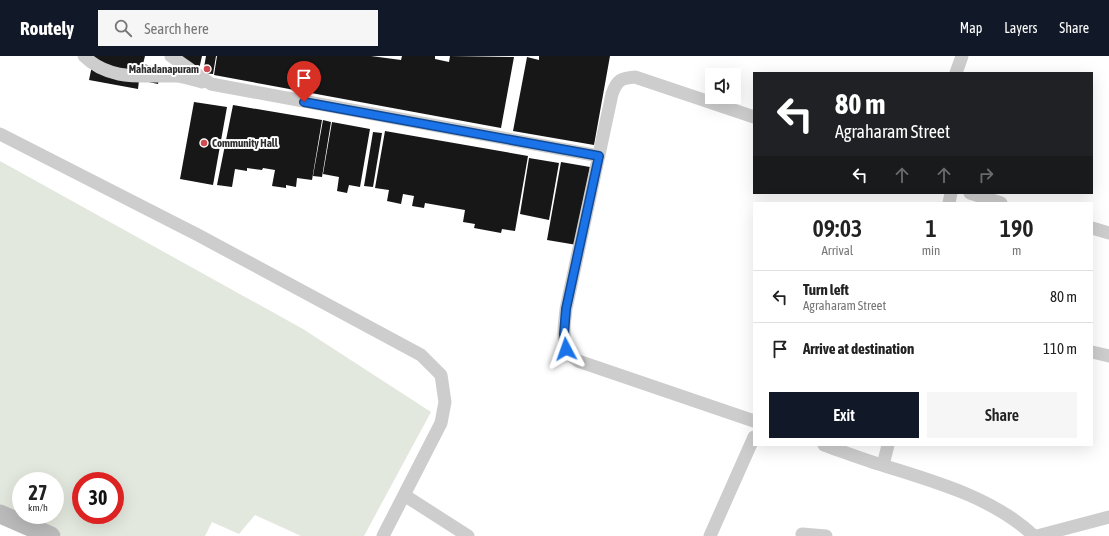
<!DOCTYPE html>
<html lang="en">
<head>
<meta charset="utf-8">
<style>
  body { margin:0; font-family:"Asap Condensed",sans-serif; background:#f6f6f6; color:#222; height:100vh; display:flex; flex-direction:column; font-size:15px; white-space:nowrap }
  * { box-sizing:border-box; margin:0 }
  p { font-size:13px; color:#767676 }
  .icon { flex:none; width:22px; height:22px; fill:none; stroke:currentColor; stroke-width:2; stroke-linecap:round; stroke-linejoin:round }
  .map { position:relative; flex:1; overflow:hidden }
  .side { position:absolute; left:753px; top:146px; width:340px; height:244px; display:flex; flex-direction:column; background:#fff; border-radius:0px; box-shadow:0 4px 16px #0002 }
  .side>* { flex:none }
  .guide { position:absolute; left:753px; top:16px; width:340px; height:122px; border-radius:0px; box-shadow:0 4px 16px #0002; background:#202124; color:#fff; overflow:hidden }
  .fabs { position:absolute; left:705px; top:12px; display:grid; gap:8px }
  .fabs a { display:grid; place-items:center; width:36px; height:36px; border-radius:0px; background:#fff; box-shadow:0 4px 16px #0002; font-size:20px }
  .speed { position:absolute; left:12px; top:416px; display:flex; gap:8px; font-size:20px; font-weight:700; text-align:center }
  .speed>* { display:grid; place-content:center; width:52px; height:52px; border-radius:50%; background:#fff; box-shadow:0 4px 16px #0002; line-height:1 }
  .speed small { font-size:10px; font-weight:400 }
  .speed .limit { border:6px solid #d22; background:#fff; color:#111 }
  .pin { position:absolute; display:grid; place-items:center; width:34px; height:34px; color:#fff; margin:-41px -17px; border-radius:50% 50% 50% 0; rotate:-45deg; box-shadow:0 0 4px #0007 }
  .pin .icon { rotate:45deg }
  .me { position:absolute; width:44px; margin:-22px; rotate:356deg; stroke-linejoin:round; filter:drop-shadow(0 0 3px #0008) }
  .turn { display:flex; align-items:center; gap:14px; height:84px; padding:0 16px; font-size:18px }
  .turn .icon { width:52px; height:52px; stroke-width:2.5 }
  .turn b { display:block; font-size:28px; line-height:34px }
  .lanes { display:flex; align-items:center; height:38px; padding:0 16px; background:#0003; justify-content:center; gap:20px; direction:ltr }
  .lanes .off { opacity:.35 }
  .eta { display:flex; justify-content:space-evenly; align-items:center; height:68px; text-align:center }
  .eta b { font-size:24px; font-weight:600; line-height:28px }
  .action { display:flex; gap:8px; margin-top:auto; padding:8px 16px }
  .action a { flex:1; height:46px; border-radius:0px; background:#111827; color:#fff; font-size:16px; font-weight:600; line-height:46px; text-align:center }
  .action a+a { background:#f6f6f6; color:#222 }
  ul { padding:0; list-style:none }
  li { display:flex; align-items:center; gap:12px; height:52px; padding:0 16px; border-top:1px solid #e0e0e0 }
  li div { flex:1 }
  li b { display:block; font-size:15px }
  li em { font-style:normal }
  header { display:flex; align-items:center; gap:24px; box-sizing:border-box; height:56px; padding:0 20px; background:#111827; color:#fff }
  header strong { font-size:19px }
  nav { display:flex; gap:22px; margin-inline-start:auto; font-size:14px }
  .search { width:280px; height:36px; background:#f6f6f6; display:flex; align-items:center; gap:10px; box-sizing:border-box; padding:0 14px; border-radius:0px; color:#767676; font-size:15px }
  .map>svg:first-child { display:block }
  .green { fill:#e3e8de; fill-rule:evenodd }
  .building { fill:#171717 }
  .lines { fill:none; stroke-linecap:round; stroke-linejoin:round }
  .street { stroke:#cdcdcd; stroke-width:13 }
  .secondary { stroke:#bababa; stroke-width:19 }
  .route-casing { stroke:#114b97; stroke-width:10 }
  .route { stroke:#1a73e8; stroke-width:7 }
  .poi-dot { fill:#d04a51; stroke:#fff; stroke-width:1.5 }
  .labels { text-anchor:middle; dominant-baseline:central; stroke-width:4; stroke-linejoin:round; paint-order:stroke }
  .poi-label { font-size:11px; font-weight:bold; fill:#303030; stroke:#fff; text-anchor:end }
</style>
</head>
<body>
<header>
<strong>Routely</strong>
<div class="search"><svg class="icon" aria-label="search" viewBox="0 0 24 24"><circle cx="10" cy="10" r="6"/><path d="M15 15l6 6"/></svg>Search here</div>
<nav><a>Map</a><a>Layers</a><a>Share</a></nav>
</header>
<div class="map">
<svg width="1109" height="480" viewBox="0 0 1109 480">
  <rect width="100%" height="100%" fill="#fff"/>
  <!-- green -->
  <path class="green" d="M 0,105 L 303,273 L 431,356 L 364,480 L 301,480 L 255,459 L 239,478 L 212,466 L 205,480 L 62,480 L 0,452 ZM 21,425 L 55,425 L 55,459 L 21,459 ZM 81,425 L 115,425 L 115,459 L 81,459 Z"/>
  <!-- building -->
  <path class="building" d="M 94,0 L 145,0 L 143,8 L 161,12 L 158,28 L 139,24 L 138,33 L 89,24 Z
    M 178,0 L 202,0 L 198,18 L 175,13 Z
    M 206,0 L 216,0 L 213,18 L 203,17 Z
    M 217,0 L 371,0 L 401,4 L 402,0 L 435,0 L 435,3 L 449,6 L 450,0 L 514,1 L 501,72 L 214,19 Z
    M 539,0 L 610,0 L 594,89 L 513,75 L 527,1 L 539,4 Z
    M 194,46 L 227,51 L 213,129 L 180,123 Z
    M 233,49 L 322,64 L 312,124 L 297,122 L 296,131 L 286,129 L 286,132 L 272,130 L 275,114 L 263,112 L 262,114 L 247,112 L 247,115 L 235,113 L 232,131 L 217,129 Z
    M 323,64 L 331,66 L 322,121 L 313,120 Z
    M 332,66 L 370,73 L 360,131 L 349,129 L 347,137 L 337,135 L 339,121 L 323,118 Z
    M 385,75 L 528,100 L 515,175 L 502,173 L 501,177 L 474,172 L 475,168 L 463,166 L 465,154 L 425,147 L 424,152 L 412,150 L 414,140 L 403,138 L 401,148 L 387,145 L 389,134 L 375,132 Z
    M 373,76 L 382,77 L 373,131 L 364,130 Z
    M 529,102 L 559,107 L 549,164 L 520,158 Z
    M 561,106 L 590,111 L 577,189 L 547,184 Z"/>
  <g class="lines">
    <!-- street -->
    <path class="street" d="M 84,0 C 110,26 145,19 178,20 C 186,21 194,24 202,26
      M 171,0 L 211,28 L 599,100
      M 956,17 L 962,0
      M 754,61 L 635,21 C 621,22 617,24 612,38 L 566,253 C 564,274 559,292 578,305 L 754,365
      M 0,78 L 198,179 L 421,299 L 441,319 L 445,346 L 441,367 L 383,480
      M 970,137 L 1001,147
      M 949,147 L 951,137
      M 1092,172 L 1109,177
      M 1092,296 L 1109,300
      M 824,389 C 844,396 865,404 885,410 C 936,426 994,442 1034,480
      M 883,409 L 888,389
      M 404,439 L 468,480
      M 802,478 L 826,480
      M 710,480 L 754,381
      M 1037,480 L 1109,461"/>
    <!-- secondary -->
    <path class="secondary" d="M 0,458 L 51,480"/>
  </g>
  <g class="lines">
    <defs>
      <path id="route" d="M 304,46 L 599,100 L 566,253 L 564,278 L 566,293"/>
    </defs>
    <!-- route casing -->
    <use href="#route" class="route-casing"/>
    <!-- route -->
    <use href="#route" class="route"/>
  </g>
  <!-- markers -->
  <g class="poi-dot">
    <circle cx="207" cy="13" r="4"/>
    <circle cx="204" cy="87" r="4"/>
  </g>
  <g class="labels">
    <!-- poi labels -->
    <g class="poi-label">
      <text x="199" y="13">Mahadanapuram</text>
      <text x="212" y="87" text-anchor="start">Community Hall</text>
    </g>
  </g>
</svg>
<div class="fabs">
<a><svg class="icon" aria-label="sound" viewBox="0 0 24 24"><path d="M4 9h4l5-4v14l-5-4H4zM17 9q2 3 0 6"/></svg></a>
</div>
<div class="speed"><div>27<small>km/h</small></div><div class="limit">30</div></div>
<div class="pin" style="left:304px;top:46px;background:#d93025"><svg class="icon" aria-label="arrive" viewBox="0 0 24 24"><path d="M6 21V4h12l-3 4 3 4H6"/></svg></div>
<svg class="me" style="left:566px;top:293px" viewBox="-20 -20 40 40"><path d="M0-17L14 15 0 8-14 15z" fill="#1a73e8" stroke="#fff" stroke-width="4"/></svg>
<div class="guide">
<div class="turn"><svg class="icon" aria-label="left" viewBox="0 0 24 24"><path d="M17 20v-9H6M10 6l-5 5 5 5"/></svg><div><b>80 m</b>Agraharam Street</div></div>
<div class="lanes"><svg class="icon" aria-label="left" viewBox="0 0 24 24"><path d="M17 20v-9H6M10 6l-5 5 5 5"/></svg><svg class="icon off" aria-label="ahead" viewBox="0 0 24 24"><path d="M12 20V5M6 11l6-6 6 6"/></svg><svg class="icon off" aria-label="ahead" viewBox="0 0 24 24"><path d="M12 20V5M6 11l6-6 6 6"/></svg><svg class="icon off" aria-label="right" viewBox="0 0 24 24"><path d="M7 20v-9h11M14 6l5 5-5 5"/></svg></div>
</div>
<section class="side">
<div class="eta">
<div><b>09:03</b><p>Arrival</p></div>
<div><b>1</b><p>min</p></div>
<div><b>190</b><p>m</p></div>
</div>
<ul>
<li><svg class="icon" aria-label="left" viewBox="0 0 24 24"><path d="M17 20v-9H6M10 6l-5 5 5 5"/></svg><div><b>Turn left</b><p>Agraharam Street</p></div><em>80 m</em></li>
<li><svg class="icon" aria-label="arrive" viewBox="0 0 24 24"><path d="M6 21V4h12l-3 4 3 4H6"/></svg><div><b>Arrive at destination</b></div><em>110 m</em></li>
</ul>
<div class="action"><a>Exit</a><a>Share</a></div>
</section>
</div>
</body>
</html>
